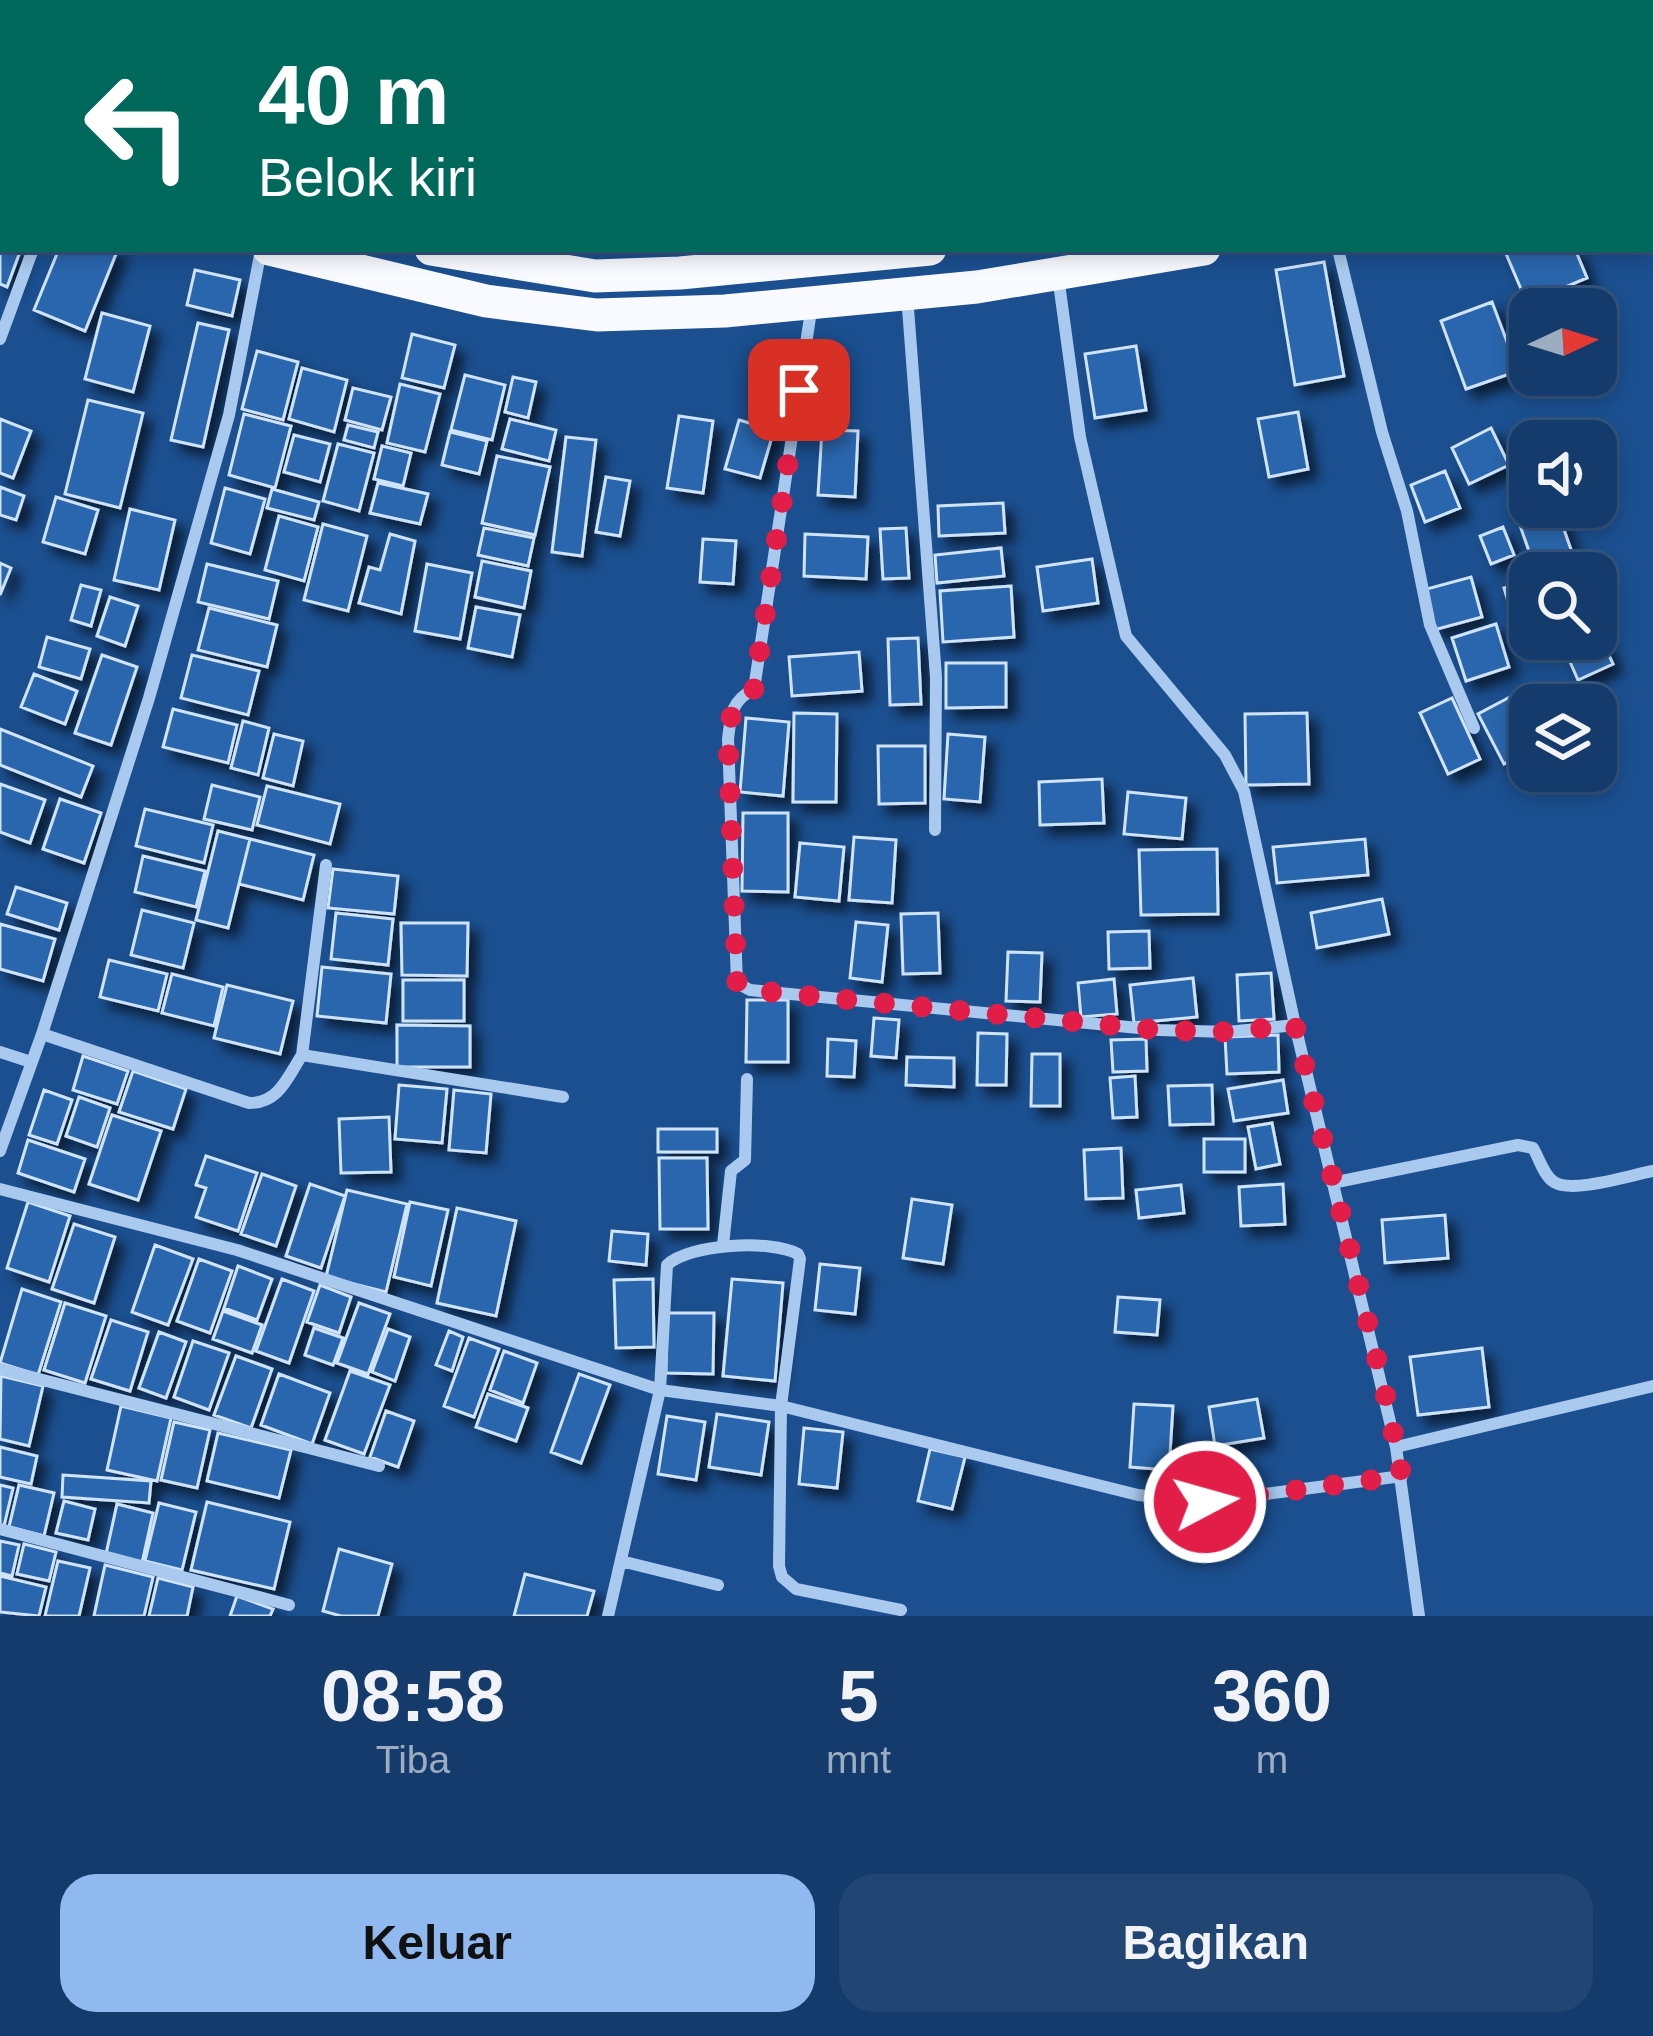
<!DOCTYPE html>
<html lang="id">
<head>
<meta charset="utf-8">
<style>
  body { margin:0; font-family:Arial,sans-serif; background:#214673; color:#f1f3f6; height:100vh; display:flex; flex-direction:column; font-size:45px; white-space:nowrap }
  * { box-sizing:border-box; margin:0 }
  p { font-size:39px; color:#9dadc1 }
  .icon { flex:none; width:66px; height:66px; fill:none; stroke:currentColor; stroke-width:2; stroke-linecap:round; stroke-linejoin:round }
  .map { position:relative; height:1616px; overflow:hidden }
  .panel { display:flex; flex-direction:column; background:#143b6b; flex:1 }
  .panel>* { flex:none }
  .banner { position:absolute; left:0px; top:0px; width:1653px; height:252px; box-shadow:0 6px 18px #0003,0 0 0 3px #33557e; background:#00695c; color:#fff; overflow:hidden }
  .needle { width:78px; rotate:86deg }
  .tools { position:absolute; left:1509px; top:288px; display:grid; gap:24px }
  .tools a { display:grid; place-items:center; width:108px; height:108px; border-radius:24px; background:#143b6b; box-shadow:0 6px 18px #0003,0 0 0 3px #33557e; font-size:60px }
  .pin { position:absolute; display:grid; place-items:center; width:102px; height:102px; color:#fff; margin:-51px; border-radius:24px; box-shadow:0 6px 18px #0006 }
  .me { position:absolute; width:132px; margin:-66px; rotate:84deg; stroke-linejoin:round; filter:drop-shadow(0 0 9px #0008) }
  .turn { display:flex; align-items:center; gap:42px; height:252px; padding:0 60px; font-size:54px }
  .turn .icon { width:156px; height:156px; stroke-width:2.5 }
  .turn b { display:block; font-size:84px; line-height:102px }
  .eta { display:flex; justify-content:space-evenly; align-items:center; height:204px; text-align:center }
  .eta b { font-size:72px; font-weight:800; line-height:84px }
  .action { display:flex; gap:24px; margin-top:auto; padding:24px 60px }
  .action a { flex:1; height:138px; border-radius:36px; background:#90b9f0; color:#111; font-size:48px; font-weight:800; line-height:138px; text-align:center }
  .action a+a { background:#214673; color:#f1f3f6 }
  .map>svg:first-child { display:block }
  .building { fill:#2a66ad; stroke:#cfe3fa; stroke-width:3; filter:url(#shadow) }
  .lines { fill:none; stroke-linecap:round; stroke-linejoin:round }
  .minor { stroke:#a9c9ee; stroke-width:12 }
  .trunk { stroke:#f8faff; stroke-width:33 }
  .route { stroke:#e11d48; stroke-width:21; stroke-dasharray:0 37.8 }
</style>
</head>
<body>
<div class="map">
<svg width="1653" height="1616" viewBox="0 0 1653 1616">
  <defs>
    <filter id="shadow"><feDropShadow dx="9" dy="9" stdDeviation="6" flood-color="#0009"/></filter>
  </defs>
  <rect width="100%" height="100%" fill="#1b4f8f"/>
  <!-- building -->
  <path class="building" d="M 152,0 L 219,0 L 232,3 L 152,3 Z
    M 1653,174 L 1653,223 L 1650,216 Z
    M 0,229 L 3,249 L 21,249 L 7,287 L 0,284 Z
    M 59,249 L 118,249 L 85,331 L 34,310 Z
    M 1504,249 L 1575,249 L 1587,278 L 1527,303 Z
    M 1324,262 L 1344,376 L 1295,385 L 1276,270 Z
    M 195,270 L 240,280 L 232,316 L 187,305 Z
    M 1492,302 L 1518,371 L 1466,389 L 1441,321 Z
    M 102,313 L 150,326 L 133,392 L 85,379 Z
    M 198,323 L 229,330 L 203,447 L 171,440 Z
    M 412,334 L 455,345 L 444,388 L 402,378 Z
    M 1136,346 L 1146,410 L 1095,418 L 1085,354 Z
    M 257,351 L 298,362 L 283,420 L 242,409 Z
    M 302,368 L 347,380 L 334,432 L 289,419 Z
    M 465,375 L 505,385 L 492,440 L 451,430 Z
    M 513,377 L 536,382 L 528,418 L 505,412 Z
    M 400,384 L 440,394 L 425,452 L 387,443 Z
    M 353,388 L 391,397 L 382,430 L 345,420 Z
    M 88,400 L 143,413 L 120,508 L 65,494 Z
    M 1298,412 L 1308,469 L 1269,477 L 1258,419 Z
    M 244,414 L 291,426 L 275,488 L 229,475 Z
    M 679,416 L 713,421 L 703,493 L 667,488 Z
    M 0,419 L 31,431 L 13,478 L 0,473 Z
    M 510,419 L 556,430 L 549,461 L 502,449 Z
    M 739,420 L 774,430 L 760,478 L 725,469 Z
    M 348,425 L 378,432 L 374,448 L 344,440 Z
    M 1491,428 L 1509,465 L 1469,484 L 1452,448 Z
    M 822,430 L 858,431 L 855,497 L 818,495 Z
    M 450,432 L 487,441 L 479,474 L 442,465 Z
    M 294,435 L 330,444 L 320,482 L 284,472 Z
    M 566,437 L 596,440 L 582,556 L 552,552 Z
    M 338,444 L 374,453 L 359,511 L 323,501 Z
    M 382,446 L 411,453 L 403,486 L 374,479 Z
    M 497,456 L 550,467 L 535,535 L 482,523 Z
    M 1445,471 L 1460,508 L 1425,522 L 1411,485 Z
    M 606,477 L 630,481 L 620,536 L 596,532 Z
    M 378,483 L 428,494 L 420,524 L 370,513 Z
    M 0,487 L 24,496 L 16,520 L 0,515 Z
    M 225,488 L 265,499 L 250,554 L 211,543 Z
    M 272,489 L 319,502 L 314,520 L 267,508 Z
    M 56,497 L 98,510 L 85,554 L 43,542 Z
    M 1003,503 L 1005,533 L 939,536 L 938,506 Z
    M 1543,507 L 1556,507 L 1574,558 L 1536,571 L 1517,517 Z
    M 130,509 L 175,520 L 159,590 L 114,580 Z
    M 279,516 L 318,527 L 304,581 L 265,570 Z
    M 323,524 L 367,536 L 348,611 L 304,600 Z
    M 1503,527 L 1514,555 L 1491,564 L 1480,536 Z
    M 484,528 L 534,538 L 528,566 L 478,555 Z
    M 906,528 L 909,578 L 883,579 L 880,529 Z
    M 390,534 L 415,541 L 401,614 L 359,603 L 369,567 L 380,570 Z
    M 805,534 L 868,537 L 866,579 L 804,576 Z
    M 703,539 L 736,541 L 733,584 L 700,582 Z
    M 1001,548 L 1004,576 L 937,583 L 935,555 Z
    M 1092,559 L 1098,603 L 1043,611 L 1037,567 Z
    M 482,561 L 531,571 L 524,608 L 475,597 Z
    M 0,563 L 11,568 L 0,595 Z
    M 207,564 L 278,581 L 269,619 L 198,602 Z
    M 427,564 L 472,573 L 460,639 L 415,631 Z
    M 1471,577 L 1482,617 L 1434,630 L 1423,590 Z
    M 1530,580 L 1530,631 L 1518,634 L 1504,588 Z
    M 81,585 L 101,590 L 91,626 L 71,620 Z
    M 1011,586 L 1014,637 L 943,642 L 940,591 Z
    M 110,597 L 138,606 L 125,646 L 97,636 Z
    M 476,607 L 520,615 L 512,657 L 468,648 Z
    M 209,608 L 277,625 L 267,667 L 198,650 Z
    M 1496,624 L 1509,667 L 1466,681 L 1452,638 Z
    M 1596,627 L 1613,664 L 1578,680 L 1560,639 L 1596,639 Z
    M 47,637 L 90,649 L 81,679 L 39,667 Z
    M 918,638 L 921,704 L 890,705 L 888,639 Z
    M 859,652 L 862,691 L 792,696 L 789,657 Z
    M 102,655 L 137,667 L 111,745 L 75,733 Z
    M 192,655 L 259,671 L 248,715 L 181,698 Z
    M 946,663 L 1006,663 L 1006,707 L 946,708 Z
    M 34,674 L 77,691 L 65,724 L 21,707 Z
    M 1510,697 L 1530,735 L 1530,750 L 1504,764 L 1478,714 Z
    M 1452,698 L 1480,759 L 1448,774 L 1420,713 Z
    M 173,709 L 237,725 L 228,763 L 163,747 Z
    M 794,713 L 837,714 L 836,802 L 793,802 Z
    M 1307,713 L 1309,784 L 1246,785 L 1245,714 Z
    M 746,718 L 789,722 L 783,796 L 740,792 Z
    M 243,721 L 269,728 L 258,775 L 231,768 Z
    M 0,729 L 93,766 L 81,797 L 0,765 Z
    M 274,734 L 303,741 L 293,786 L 263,778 Z
    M 948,734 L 985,737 L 980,802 L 944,799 Z
    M 878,746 L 925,746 L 925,803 L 879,804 Z
    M 1102,779 L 1104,823 L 1040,825 L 1039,782 Z
    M 0,784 L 45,800 L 30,843 L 0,832 Z
    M 212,785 L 260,797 L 252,830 L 204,819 Z
    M 267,786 L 340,804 L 330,844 L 257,825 Z
    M 1128,792 L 1186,798 L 1182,839 L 1124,834 Z
    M 60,799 L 101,813 L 84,863 L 43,849 Z
    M 145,809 L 213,825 L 204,863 L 136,846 Z
    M 743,813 L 788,813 L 788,892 L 742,891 Z
    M 218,831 L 250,839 L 228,928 L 196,920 Z
    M 854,837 L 896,840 L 892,903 L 849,900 Z
    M 250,839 L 314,855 L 303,900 L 239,884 Z
    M 1365,839 L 1368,875 L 1277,883 L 1273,847 Z
    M 800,843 L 844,847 L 839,901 L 795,897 Z
    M 1217,849 L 1218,914 L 1141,915 L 1139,850 Z
    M 143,856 L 205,871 L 196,907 L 135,892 Z
    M 333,869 L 398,876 L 394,914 L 328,908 Z
    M 16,887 L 67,903 L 59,930 L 7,914 Z
    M 1382,899 L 1389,934 L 1317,948 L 1311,913 Z
    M 142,910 L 194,923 L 183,968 L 131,955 Z
    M 336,913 L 393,919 L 388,965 L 331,959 Z
    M 938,913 L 940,973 L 903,974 L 901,914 Z
    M 856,922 L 888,925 L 882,982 L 850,978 Z
    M 401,923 L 468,923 L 467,976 L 402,975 Z
    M 0,924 L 55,939 L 43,981 L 0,969 Z
    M 1149,931 L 1150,968 L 1109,969 L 1108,932 Z
    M 1008,952 L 1042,953 L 1040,1002 L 1006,1001 Z
    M 109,960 L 167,974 L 158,1011 L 100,997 Z
    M 322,967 L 391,974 L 386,1023 L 317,1016 Z
    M 1271,973 L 1274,1019 L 1239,1021 L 1237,975 Z
    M 172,974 L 223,987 L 214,1026 L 162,1013 Z
    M 1193,978 L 1197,1017 L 1134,1023 L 1130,985 Z
    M 1114,979 L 1117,1014 L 1081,1017 L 1078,983 Z
    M 403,980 L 464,980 L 464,1021 L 403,1021 Z
    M 227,985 L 293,1001 L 280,1054 L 214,1038 Z
    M 747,1000 L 788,1000 L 788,1062 L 746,1062 Z
    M 874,1018 L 899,1020 L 896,1058 L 871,1056 Z
    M 397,1025 L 470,1026 L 470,1067 L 397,1067 Z
    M 978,1033 L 1007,1034 L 1006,1085 L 977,1085 Z
    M 1278,1035 L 1279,1072 L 1227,1074 L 1225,1037 Z
    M 828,1039 L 856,1041 L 854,1077 L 827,1076 Z
    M 1146,1039 L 1147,1071 L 1113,1072 L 1111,1040 Z
    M 1032,1054 L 1060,1054 L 1060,1106 L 1031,1106 Z
    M 83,1056 L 128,1071 L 117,1104 L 73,1090 Z
    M 907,1057 L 954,1058 L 954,1087 L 906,1085 Z
    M 133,1071 L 186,1089 L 173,1129 L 119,1112 Z
    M 1135,1076 L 1137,1117 L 1113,1118 L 1110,1078 Z
    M 1283,1080 L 1288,1113 L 1234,1121 L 1228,1089 Z
    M 399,1085 L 447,1089 L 442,1143 L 395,1139 Z
    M 1212,1085 L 1213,1124 L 1170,1125 L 1168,1086 Z
    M 44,1090 L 72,1100 L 57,1144 L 29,1135 Z
    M 454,1090 L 491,1094 L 486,1153 L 449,1150 Z
    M 79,1097 L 110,1108 L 97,1147 L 66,1136 Z
    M 112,1115 L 161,1131 L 138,1200 L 89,1184 Z
    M 389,1117 L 391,1172 L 341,1173 L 339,1119 Z
    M 1272,1123 L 1280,1164 L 1256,1169 L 1248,1127 Z
    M 658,1129 L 717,1129 L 717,1152 L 658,1152 Z
    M 1204,1139 L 1245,1139 L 1245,1172 L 1204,1172 Z
    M 28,1140 L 85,1159 L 74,1192 L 18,1173 Z
    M 1121,1148 L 1123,1198 L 1086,1199 L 1084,1150 Z
    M 206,1156 L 257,1173 L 238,1231 L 196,1217 L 206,1188 L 196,1185 Z
    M 659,1158 L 707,1158 L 708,1229 L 660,1229 Z
    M 262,1174 L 296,1186 L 276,1246 L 241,1234 Z
    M 310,1184 L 345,1196 L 321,1268 L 286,1256 Z
    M 1283,1184 L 1285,1224 L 1241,1226 L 1239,1187 Z
    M 1181,1185 L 1184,1213 L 1139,1218 L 1136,1190 Z
    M 347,1190 L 407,1204 L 386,1292 L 326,1277 Z
    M 912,1199 L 952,1205 L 943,1264 L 903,1258 Z
    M 28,1202 L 70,1216 L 49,1282 L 7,1268 Z
    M 410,1202 L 448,1210 L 431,1286 L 394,1277 Z
    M 457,1208 L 516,1221 L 496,1316 L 437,1303 Z
    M 1445,1215 L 1448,1258 L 1385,1263 L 1382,1220 Z
    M 74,1224 L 115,1237 L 94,1303 L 52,1289 Z
    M 612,1231 L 648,1234 L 646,1265 L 609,1261 Z
    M 155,1245 L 193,1259 L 168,1325 L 132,1312 Z
    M 199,1259 L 232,1271 L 210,1333 L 177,1321 Z
    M 820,1264 L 860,1268 L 855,1314 L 815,1310 Z
    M 238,1266 L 272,1279 L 257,1320 L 224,1308 Z
    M 282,1279 L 314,1291 L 289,1363 L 256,1351 Z
    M 653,1279 L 654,1347 L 616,1348 L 614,1280 Z
    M 732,1279 L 783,1283 L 775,1381 L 723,1376 Z
    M 320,1285 L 351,1297 L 339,1333 L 307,1322 Z
    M 22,1289 L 61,1302 L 38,1375 L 0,1363 Z
    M 1118,1297 L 1160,1300 L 1157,1335 L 1115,1332 Z
    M 65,1303 L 106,1316 L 85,1383 L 44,1370 Z
    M 359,1303 L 390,1314 L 368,1374 L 337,1363 Z
    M 223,1311 L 262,1325 L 252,1353 L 213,1339 Z
    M 667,1313 L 714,1313 L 713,1374 L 666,1373 Z
    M 111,1320 L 148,1332 L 130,1391 L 91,1379 Z
    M 314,1328 L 343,1338 L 333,1365 L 305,1355 Z
    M 388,1329 L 410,1337 L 395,1381 L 372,1372 Z
    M 449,1331 L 463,1337 L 452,1371 L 436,1365 Z
    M 159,1332 L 186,1342 L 166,1398 L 139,1388 Z
    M 469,1338 L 499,1349 L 474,1417 L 444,1406 Z
    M 193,1341 L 229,1353 L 209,1410 L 174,1397 Z
    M 1482,1348 L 1489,1407 L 1418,1415 L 1410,1357 Z
    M 504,1351 L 537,1363 L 523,1403 L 490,1390 Z
    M 236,1356 L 272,1369 L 251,1428 L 214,1415 Z
    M 350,1371 L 390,1385 L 364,1454 L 325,1440 Z
    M 279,1374 L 330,1393 L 312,1444 L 261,1425 Z
    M 579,1374 L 610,1385 L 581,1463 L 551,1452 Z
    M 1,1376 L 43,1386 L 29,1446 L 0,1439 Z
    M 488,1394 L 528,1408 L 516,1441 L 476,1427 Z
    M 1257,1399 L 1264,1438 L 1215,1446 L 1209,1407 Z
    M 1134,1404 L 1173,1406 L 1169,1470 L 1130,1467 Z
    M 121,1406 L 171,1418 L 157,1481 L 107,1470 Z
    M 386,1411 L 414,1421 L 398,1467 L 370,1457 Z
    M 717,1414 L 769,1422 L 761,1475 L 709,1467 Z
    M 667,1416 L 705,1422 L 696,1480 L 658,1474 Z
    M 174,1422 L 210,1430 L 197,1488 L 161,1480 Z
    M 804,1428 L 843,1432 L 837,1488 L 799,1484 Z
    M 218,1433 L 291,1450 L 279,1498 L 207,1481 Z
    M 0,1447 L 37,1456 L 31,1484 L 0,1477 Z
    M 930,1449 L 965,1457 L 952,1509 L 918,1501 Z
    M 63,1475 L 151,1481 L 149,1503 L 62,1497 Z
    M 0,1485 L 13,1488 L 4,1526 L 0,1525 Z
    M 19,1485 L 54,1493 L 44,1536 L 9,1527 Z
    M 64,1501 L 95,1509 L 88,1540 L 56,1533 Z
    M 207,1502 L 290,1522 L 274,1589 L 191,1570 Z
    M 159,1503 L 196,1512 L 182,1570 L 145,1561 Z
    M 117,1504 L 153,1513 L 142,1563 L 106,1554 Z
    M 0,1541 L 19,1545 L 12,1576 L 0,1573 Z
    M 24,1544 L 56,1552 L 49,1581 L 17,1574 Z
    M 339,1549 L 392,1564 L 378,1616 L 341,1616 L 323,1611 Z
    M 58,1561 L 90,1568 L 79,1616 L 45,1616 Z
    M 105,1565 L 153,1577 L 144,1616 L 94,1616 Z
    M 525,1574 L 594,1591 L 587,1616 L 514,1616 Z
    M 0,1576 L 46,1587 L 39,1616 L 0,1612 Z
    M 158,1578 L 193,1587 L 187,1616 L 149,1616 Z
    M 237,1596 L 273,1609 L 270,1616 L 230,1616 Z"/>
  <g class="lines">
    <!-- minor -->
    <path class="minor" d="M 1493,0 L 1495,3
      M 260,3 L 261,0
      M 1338,249 L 1382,432 L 1407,511 L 1430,625 L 1474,728
      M 1058,276 L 1080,437 L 1126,636 L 1225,755 L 1244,791 L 1295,1025 L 1396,1447 L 1419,1616
      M 907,295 L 936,677 L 935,830
      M 812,304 L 754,689 C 731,701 731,715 728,739 L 737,983 L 750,990 L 1159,1030 L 1228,1032 L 1295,1025
      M 0,339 L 33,249
      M 42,1034 L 249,1103 C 279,1103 287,1078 302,1055 L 563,1097
      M 0,1052 L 31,1062
      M 302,1055 L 326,865
      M 0,1151 L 42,1034 L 149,698 L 229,415 L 261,250
      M 1332,1183 L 1518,1145 L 1533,1148 C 1539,1158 1544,1176 1554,1182 C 1572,1194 1631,1175 1653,1171
      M 0,1189 L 237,1250 L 660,1390 L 781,1406 L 1138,1495 L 1205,1502 L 1402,1476
      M 723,1245 L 731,1171 L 745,1160 L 747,1079
      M 0,1369 L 379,1466
      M 1396,1447 L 1653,1386
      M 0,1529 L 289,1605
      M 621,1561 L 718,1585
      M 608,1616 L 660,1390 L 667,1265 C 689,1244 771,1239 798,1254 L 800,1259 L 781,1406 L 779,1566 L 782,1577 L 796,1589 L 901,1610"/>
    <!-- trunk -->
    <path class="trunk" d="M 1650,16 L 1653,14
      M 1650,69 L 1653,68
      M 0,145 L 3,146
      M 0,184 L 3,185
      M 269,249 L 486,301 L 597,315 L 725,311 L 977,287 L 1204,249
      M 431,249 L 595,276 L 680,273 L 930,249"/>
  </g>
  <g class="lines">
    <!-- route -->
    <path class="route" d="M 799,390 L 754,689 C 731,701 731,715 728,739 L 737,983 L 750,990 L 1159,1030 L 1228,1032 L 1295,1025 L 1385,1393 L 1402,1476 L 1205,1502"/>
  </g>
</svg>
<div class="tools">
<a><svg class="needle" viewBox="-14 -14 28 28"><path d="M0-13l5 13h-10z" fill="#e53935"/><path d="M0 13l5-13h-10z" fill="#9dadc1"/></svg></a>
<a><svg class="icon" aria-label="sound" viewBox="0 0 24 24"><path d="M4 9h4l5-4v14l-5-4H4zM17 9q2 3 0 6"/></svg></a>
<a><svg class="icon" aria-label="search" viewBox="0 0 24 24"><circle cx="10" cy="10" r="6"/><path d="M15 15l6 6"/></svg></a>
<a><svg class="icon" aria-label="layers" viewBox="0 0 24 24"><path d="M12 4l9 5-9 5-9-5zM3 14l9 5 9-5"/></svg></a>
</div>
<div class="pin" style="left:799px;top:390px;background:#d93025"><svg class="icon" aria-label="arrive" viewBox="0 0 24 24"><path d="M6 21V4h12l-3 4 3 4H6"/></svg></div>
<svg class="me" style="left:1205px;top:1502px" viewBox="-20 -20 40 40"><circle r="17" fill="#e11d48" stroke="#fff" stroke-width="3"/><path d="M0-11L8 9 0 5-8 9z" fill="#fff"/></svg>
<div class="banner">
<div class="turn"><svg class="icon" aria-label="left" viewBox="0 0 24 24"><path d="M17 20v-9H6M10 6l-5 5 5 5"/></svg><div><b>40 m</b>Belok kiri</div></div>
</div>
</div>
<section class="panel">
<div class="eta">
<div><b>08:58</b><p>Tiba</p></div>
<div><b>5</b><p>mnt</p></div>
<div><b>360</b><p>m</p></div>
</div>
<div class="action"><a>Keluar</a><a>Bagikan</a></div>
</section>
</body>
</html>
